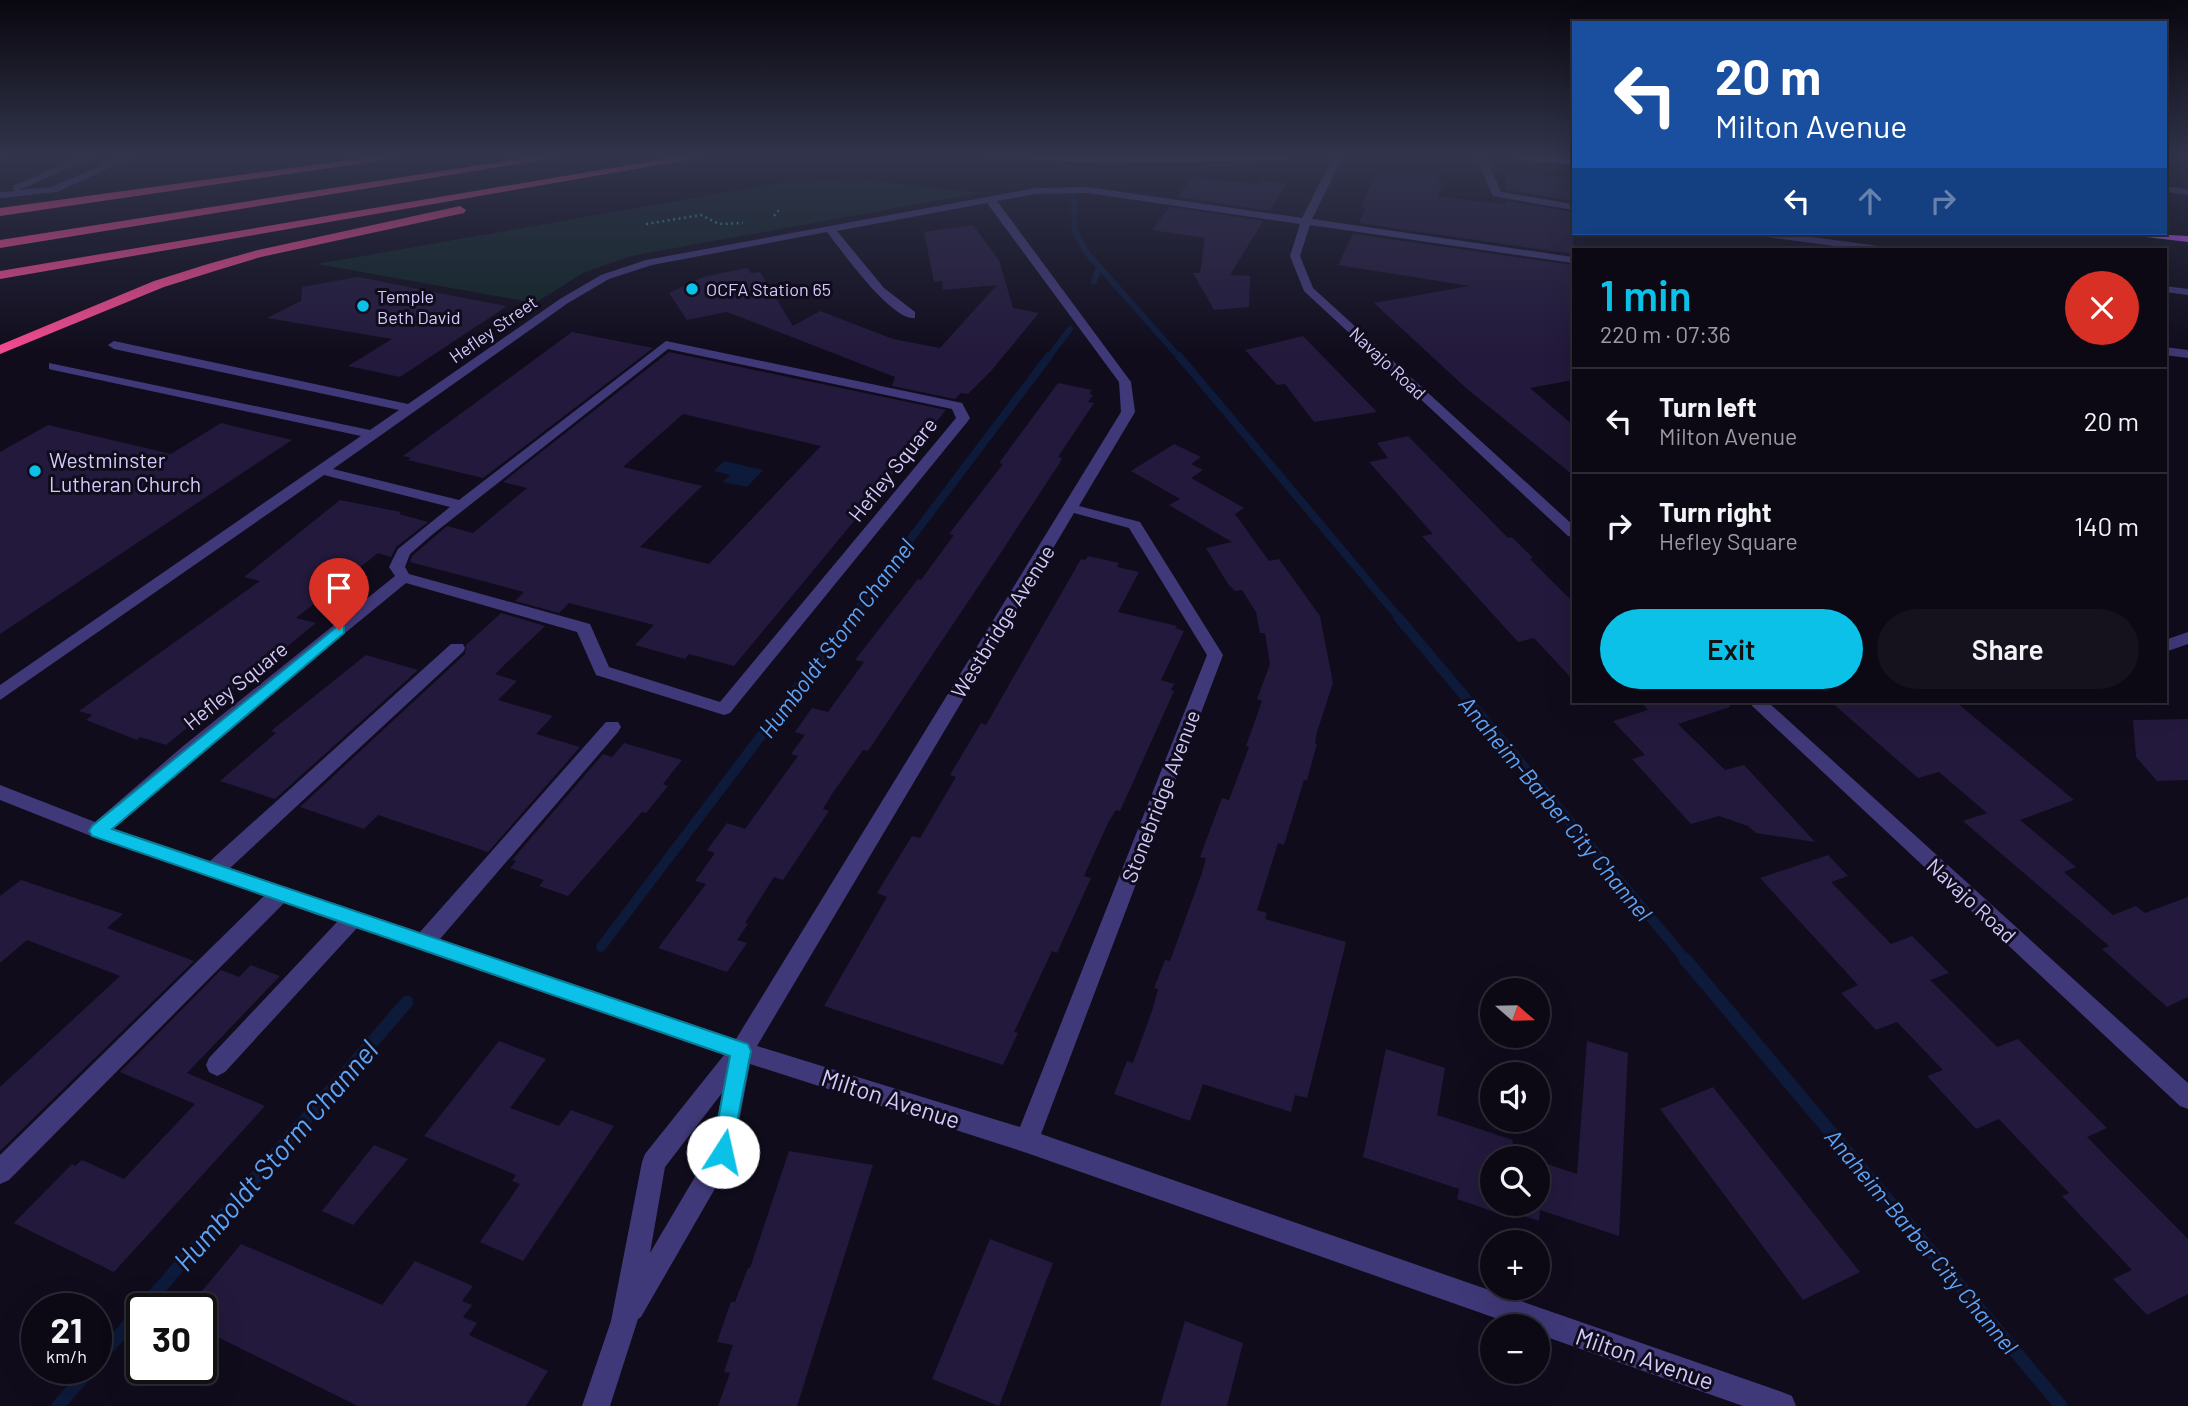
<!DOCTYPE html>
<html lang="en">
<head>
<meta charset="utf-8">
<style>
  body { margin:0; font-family:Barlow,sans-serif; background:#15121e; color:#f1f3f6; height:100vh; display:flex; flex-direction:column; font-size:26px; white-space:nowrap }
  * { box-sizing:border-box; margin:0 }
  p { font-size:23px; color:#9a9aa0 }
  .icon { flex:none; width:38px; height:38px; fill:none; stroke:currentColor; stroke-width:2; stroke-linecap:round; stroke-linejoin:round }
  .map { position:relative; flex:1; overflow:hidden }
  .sheet { position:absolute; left:1572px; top:248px; width:595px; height:455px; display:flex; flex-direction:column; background:#0c0915; border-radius:0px; box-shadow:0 7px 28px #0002,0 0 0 2px #2c2a34 }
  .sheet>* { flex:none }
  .banner { position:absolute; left:1572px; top:21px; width:595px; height:214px; border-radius:0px; box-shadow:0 7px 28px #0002,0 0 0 2px #2c2a34; background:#1a4fa0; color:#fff; overflow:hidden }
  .needle { width:46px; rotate:110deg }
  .fabs { position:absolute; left:1480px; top:978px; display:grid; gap:14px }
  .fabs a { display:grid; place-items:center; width:70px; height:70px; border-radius:50%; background:#0c0915; box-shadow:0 7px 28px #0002,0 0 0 2px #2c2a34; font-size:35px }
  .speed { position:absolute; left:21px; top:1293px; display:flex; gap:14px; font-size:35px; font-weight:700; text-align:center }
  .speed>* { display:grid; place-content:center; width:91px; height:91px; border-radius:50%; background:#0c0915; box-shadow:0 7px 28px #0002,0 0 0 2px #2c2a34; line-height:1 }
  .speed small { font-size:18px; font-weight:400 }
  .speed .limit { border:4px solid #111; border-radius:10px; background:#fff; color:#111 }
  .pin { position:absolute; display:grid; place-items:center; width:60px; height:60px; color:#fff; margin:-72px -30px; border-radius:50% 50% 50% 0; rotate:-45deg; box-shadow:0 0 7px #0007 }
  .pin .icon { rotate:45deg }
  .me { position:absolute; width:77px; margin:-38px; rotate:10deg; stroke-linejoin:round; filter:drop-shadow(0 0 5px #0008) }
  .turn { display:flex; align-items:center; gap:24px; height:147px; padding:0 28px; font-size:32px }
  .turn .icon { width:91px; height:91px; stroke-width:2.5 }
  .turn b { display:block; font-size:49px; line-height:60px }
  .lanes { display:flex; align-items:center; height:66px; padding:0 28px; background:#0003; justify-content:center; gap:35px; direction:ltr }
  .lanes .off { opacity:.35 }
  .round { display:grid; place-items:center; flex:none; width:74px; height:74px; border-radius:37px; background:#15121e }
  .head { display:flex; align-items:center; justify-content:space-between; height:119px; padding:0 28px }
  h1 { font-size:42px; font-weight:600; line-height:52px; color:#0bc1e7 }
  .primary-button { display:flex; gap:14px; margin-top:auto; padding:14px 28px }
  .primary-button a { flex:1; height:80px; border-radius:42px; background:#0bc1e7; color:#111; font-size:28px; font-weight:600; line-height:80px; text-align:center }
  .primary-button a+a { background:#15121e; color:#f1f3f6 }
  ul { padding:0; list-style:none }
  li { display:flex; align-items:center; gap:21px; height:105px; padding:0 28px; border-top:2px solid #2c2a34 }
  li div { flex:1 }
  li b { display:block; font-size:26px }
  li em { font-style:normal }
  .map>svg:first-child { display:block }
  .green { fill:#102525 }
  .water { fill:#0d1a3a }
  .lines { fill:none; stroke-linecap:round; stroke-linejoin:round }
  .stream-far3 { stroke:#0d1a3a; stroke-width:6 }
  .stream-far2 { stroke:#0d1a3a; stroke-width:8 }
  .stream-far1 { stroke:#0d1a3a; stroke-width:10 }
  .stream { stroke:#0d1a3a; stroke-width:13 }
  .building { fill:#23193c; fill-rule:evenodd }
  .path { stroke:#33a6a8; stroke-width:2.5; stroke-dasharray:2 3.5; stroke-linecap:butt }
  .minor { fill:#403979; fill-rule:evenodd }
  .major { fill:#c656f7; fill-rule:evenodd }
  .highway { fill:#f64b90; fill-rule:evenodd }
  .route { fill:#0bc1e7; stroke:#077d96; stroke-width:2 }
  .poi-dot { fill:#0bc1e7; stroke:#100c1c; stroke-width:2.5 }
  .labels { text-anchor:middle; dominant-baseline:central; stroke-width:6; stroke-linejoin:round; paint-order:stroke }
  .far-poi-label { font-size:18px; fill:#d3cafc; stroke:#100c1c; text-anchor:start }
  .far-street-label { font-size:18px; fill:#d3cafc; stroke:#100c1c }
  .poi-label { font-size:21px; fill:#d3cafc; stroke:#100c1c; text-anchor:start }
  .street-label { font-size:21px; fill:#d3cafc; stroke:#100c1c }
  .water-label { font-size:23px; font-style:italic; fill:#5da4f7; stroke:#100c1c }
  .near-street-label { font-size:24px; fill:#d3cafc; stroke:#100c1c }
  .near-water-label { font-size:28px; font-style:italic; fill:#5da4f7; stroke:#100c1c }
</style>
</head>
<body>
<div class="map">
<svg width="2188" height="1406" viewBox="0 0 2188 1406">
  <rect width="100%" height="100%" fill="#100c1c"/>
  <!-- green -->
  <path class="green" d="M 859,179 L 978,193 L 631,256 L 583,273 L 535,303 L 317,264 L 791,181 Z"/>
  <!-- water -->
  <path class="water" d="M 724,461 L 763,470 L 747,487 L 723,482 L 730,475 L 714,471 Z"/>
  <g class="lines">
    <!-- stream-far3 -->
    <path class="stream-far3" d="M 1074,200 L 1075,232 L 1087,253 L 1180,358
      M 1094,282 L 1099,267
      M 1048,358 L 1070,329"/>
    <!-- stream-far2 -->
    <path class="stream-far2" d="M 1179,356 L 1400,619
      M 850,619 L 1049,356"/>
    <!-- stream-far1 -->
    <path class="stream-far1" d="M 1398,617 L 1687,961
      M 601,947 L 851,617"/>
    <!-- stream -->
    <path class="stream" d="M 1685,959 L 2061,1406
      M 142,1309 L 407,1002
      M 96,1362 L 142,1309
      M 58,1406 L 91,1368"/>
  </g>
  <!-- building -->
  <path class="building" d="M 1395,170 L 1439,175 L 1437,181 L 1443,182 L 1438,196 L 1491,203 L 1506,204 L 1506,201 L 1573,212 L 1573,254 L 1359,223 L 1366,208 L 1360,207 L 1377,173 L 1389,174 Z
    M 1506,173 L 1573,178 L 1573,201 L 1506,190 Z
    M 1193,177 L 1258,184 L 1260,180 L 1287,184 L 1270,211 L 1177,197 Z
    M 1169,207 L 1263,221 L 1230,275 L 1250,276 L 1249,307 L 1214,310 L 1193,273 L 1200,273 L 1205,238 L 1152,230 Z
    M 973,225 L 999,260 L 1013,308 L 1039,313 L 991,371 L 968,394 L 961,393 L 955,399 L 892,386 L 895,377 L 727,312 L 687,320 L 669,293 L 703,277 L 747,268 L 751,273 L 760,272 L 793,326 L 820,311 L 893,339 L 940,348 L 997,285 L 943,290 L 942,281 L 934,282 L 924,232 Z
    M 1353,234 L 1573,265 L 1573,380 L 1530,388 L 1573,425 L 1573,475 L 1466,388 L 1374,303 L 1470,286 L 1338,265 Z
    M 358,277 L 459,297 L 507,306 L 400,377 L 348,366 L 392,339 L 267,318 L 301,301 L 302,287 Z
    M 572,332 L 653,348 L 483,478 L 408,460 L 411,458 L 403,456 Z
    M 1303,336 L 1377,412 L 1314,422 L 1285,384 L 1277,385 L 1245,350 Z
    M 669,352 L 946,410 L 734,666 L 689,654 L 685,659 L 635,645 L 654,625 L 569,603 L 559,613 L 515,601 L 524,592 L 410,562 L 412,556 L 447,526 L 473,533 L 527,488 L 503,482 ZM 683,414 L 821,446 L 709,564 L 640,547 L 702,486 L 623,467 Z
    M 1058,383 L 1092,390 L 1089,394 L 1093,395 L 1088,402 L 1094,403 L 1058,457 L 1062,458 L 1059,464 L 998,557 L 868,751 L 863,750 L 832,794 L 823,809 L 829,811 L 783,880 L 774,877 L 745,923 L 748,924 L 737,940 L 747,943 L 727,972 L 658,948 L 706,884 L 695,881 L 715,853 L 707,850 L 727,823 L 745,829 L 798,756 L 791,754 L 805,735 L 795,732 L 812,708 L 828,712 L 864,662 L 855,660 L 918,579 L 921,580 L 954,535 L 949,534 L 1003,464 L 999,463 Z
    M 221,423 L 292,440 L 0,634 L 0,452 L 48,425 L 171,454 Z
    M 1408,436 L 1508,538 L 1512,537 L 1533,558 L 1530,559 L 1573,602 L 1573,680 L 1534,638 L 1518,642 L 1422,536 L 1433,534 L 1369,462 L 1388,458 L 1377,443 Z
    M 1174,444 L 1201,457 L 1191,464 L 1203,470 L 1191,478 L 1244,508 L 1235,514 L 1269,561 L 1279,559 L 1320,616 L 1333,683 L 1317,732 L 1315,743 L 1317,744 L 1307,780 L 1304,780 L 1284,845 L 1278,843 L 1257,910 L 1267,913 L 1265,919 L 1346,942 L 1307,1098 L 1295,1095 L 1291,1112 L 1203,1084 L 1190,1121 L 1114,1094 L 1127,1061 L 1133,1063 L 1153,1008 L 1158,989 L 1154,988 L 1165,960 L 1170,961 L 1202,873 L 1206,858 L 1200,857 L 1222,798 L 1229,800 L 1249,747 L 1246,746 L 1262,701 L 1257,699 L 1270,664 L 1265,633 L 1260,633 L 1256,612 L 1242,590 L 1235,591 L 1228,584 L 1206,548 L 1232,542 L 1169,505 L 1180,499 L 1131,471 Z
    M 340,500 L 401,512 L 399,514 L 428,522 L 396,547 L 391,557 L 378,553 L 296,618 L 316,623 L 166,745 L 140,737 L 137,740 L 86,720 L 92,715 L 79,711 L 260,581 L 244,577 Z
    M 1088,556 L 1119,563 L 1117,567 L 1139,572 L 1118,612 L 1177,626 L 1175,628 L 1184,631 L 1161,680 L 1174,684 L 1171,690 L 1174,691 L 1120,811 L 1116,810 L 1108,823 L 1084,876 L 1091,878 L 1057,953 L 1052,951 L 1014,1032 L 1018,1033 L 1003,1065 L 824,1006 L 887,897 L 877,893 L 912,836 L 920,838 L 956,777 L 950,775 L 981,723 L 986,725 L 1081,559 L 1085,560 Z
    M 501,613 L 545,626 L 495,674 L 517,681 L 498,700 L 553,716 L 536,734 L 580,747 L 488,852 L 378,815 L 364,829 L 300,807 L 465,654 L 466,645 Z
    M 366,655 L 418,670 L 275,799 L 220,781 L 276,733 L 271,731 Z
    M 1641,702 L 1729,702 L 1730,707 L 1678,724 L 1725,770 L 1744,765 L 1815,842 L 1756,833 L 1748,826 L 1719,816 L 1691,824 L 1632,759 L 1645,755 L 1613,721 L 1648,710 Z
    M 1831,702 L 1956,702 L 2074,800 L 2020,820 L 2076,867 L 2064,872 L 2113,915 L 2136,906 L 2145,913 L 2188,897 L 2188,997 L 2167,1007 L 2102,949 L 2109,946 L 1963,821 L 1987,813 L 1939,772 L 1918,778 Z
    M 2188,719 L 2188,780 L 2157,781 L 2136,757 L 2133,720 Z
    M 624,743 L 682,760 L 663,784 L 668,786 L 646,813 L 642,812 L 568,896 L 539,886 L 544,880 L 510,868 L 516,861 L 512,860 L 603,754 L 612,757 Z
    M 1828,855 L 1848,876 L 1831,882 L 1891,944 L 1912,936 L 1949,973 L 1930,980 L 1997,1047 L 2018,1039 L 2107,1128 L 2087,1137 L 2188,1239 L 2188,1294 L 2147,1315 L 2113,1279 L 2132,1270 L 2062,1196 L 2069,1193 L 1999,1119 L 1976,1129 L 1927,1076 L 1943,1070 L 1897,1022 L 1876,1030 L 1841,993 L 1858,985 L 1760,878 Z
    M 21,880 L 123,914 L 107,928 L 194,961 L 0,1151 L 0,1087 L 120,976 L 27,940 L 0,963 L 0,896 Z
    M 251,965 L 280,976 L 187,1073 L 265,1106 L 114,1272 L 14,1223 L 72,1164 L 75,1166 L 82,1160 L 124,1179 L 195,1104 L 120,1072 L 221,970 L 239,977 Z
    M 499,1041 L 546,1059 L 510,1108 L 559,1126 L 571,1110 L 614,1126 L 523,1261 L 480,1242 L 520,1184 L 512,1181 L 516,1175 L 424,1136 Z
    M 1587,1041 L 1628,1053 L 1619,1236 L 1540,1210 L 1539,1221 L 1515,1213 L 1515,1219 L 1457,1199 L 1459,1189 L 1363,1157 L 1386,1049 L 1445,1068 L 1437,1115 L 1513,1140 L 1511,1153 L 1529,1158 L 1493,1158 L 1493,1204 L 1538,1204 L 1538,1161 L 1577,1174 Z
    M 1713,1087 L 1860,1272 L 1803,1300 L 1660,1109 Z
    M 374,1145 L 408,1159 L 353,1225 L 322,1211 Z
    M 789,1151 L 873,1165 L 797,1406 L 718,1406 L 730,1373 L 724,1372 L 733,1345 L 717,1342 L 731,1302 L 735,1302 L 748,1268 L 750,1268 Z
    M 990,1239 L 1053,1263 L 999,1406 L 932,1379 Z
    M 241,1244 L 382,1305 L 415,1261 L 473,1286 L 462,1301 L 472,1305 L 463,1317 L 477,1323 L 469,1335 L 548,1371 L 526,1406 L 358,1406 L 201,1329 L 201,1309 L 187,1309 Z
    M 1185,1321 L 1243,1343 L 1227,1406 L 1160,1406 Z"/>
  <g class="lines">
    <!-- path -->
    <path class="path" d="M 774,216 L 779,210
      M 646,224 L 701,215 L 719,224 L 743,223"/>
    <!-- minor -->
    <path class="minor" d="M 81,157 L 94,157 L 19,190 L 51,187 L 121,157 L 134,157 L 57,192 L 0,198 L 0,192 L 15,191 L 12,186 Z
      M 1333,157 L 1343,157 L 1312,219 L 1573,257 L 1573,263 L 1310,225 L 1300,256 L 1313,288 L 1573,525 L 1573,537 L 1568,536 L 1304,291 L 1290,256 L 1300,224 L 1088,193 L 1036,194 L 997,201 L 1131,382 L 1135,412 L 1079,506 L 1140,522 L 1223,655 L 1041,1134 L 1782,1392 L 1792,1396 L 1796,1406 L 1743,1406 L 1538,1334 L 1538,1326 L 1518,1326 L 1027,1153 L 750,1064 L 732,1159 L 641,1317 L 638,1319 L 610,1406 L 582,1406 L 611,1321 L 642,1162 L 645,1154 L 724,1055 L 357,928 L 225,1072 L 217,1076 L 209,1072 L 206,1065 L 209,1058 L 337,922 L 284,903 L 9,1180 L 0,1184 L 0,1155 L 264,896 L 91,836 L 0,800 L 0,785 L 95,822 L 182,747 L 395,576 L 389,567 L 398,549 L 450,507 L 324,475 L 0,700 L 0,685 L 361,436 L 53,370 L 49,369 L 49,363 L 370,430 L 399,410 L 114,349 L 108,345 L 114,341 L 408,404 L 560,299 L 601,275 L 646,260 L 1036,188 L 1088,187 L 1302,218 ZM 987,203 L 1119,382 L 1121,412 L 736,1039 L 440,939 L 618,732 L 621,727 L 618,722 L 606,722 L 420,932 L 230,868 L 463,652 L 465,648 L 463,644 L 451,644 L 210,861 L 114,829 L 194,757 L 406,583 L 577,632 L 596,675 L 724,715 L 730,713 L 968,421 L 970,418 L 962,403 L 666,341 L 459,500 L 333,469 L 568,303 L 609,279 L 652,265 L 827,232 C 842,251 891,321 915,318 L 915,312 L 884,288 L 837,231 ZM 668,349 L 952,409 L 956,418 L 720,702 L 609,667 L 590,624 L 409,574 L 405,567 L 410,554 L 433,534 ZM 1074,513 L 1129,528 L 1207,655 L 1020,1127 L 757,1046 ZM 722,1093 L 712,1148 L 650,1253 L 665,1167 Z
      M 1476,157 L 1486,157 L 1501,192 L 1573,204 L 1573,210 L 1493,196 Z
      M 2165,186 L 2188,189 L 2188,195 L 2165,192 Z
      M 1755,233 L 1782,233 L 1886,247 L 1891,250 L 1864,250 L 1760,236 Z
      M 2165,286 L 2188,289 L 2188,295 L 2165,292 Z
      M 2165,347 L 2188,350 L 2188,358 L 2165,355 Z
      M 2188,632 L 2188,644 L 2165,652 L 2165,640 Z
      M 1748,702 L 1768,702 L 2188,1083 L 2188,1109 L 2180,1106 Z"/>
    <!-- major -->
    <path class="major" d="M 0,157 L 6,157 L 0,161 Z
      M 989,157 L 1290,157 L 1286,160 L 1101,163 Z
      M 1516,157 L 1573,158 L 1573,164 L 1520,160 Z
      M 2133,233 L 2188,236 L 2188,242 L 2138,236 Z"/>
    <!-- highway -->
    <path class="highway" d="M 371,157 L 404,157 L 0,216 L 0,208 Z
      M 530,157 L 560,157 L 0,248 L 0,240 Z
      M 677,157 L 705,157 L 0,279 L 0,271 Z
      M 460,206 L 466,210 L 464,213 L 261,257 L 218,270 L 164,287 L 0,354 L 0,345 L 154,281 L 208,264 L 258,250 Z"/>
  </g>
  <!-- sky -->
  <linearGradient id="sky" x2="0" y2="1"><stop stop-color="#09070f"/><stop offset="0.44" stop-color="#31344b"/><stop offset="1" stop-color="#31344b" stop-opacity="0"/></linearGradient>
  <rect width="2188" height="354" fill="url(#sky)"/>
  <!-- route -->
  <path class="route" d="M 339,625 L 344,626 L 344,633 L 112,829 L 748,1044 L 751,1051 L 730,1159 L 723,1162 L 715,1159 L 712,1152 L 730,1056 L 92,836 L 89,831 L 92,826 Z"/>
  <!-- markers -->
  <g class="poi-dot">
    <circle cx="692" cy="289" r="7"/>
    <circle cx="363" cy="306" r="7"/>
    <circle cx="35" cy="471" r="7"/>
  </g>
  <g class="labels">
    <!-- far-poi labels -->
    <g class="far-poi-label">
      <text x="706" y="289">OCFA Station 65</text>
      <text x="377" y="296">Temple<tspan x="377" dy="21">Beth David</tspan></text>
    </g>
    <!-- far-street labels -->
    <g class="far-street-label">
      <text transform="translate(493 329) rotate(-35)">Hefley Street</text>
      <text transform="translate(1388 363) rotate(43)">Navajo Road</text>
    </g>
    <!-- poi labels -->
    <g class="poi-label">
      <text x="49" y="459">Westminster<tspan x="49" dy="24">Lutheran Church</tspan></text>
    </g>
    <!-- street labels -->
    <g class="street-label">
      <text transform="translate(892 469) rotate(-51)">Hefley Square</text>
      <text transform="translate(1002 621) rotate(-58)">Westbridge Avenue</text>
      <text transform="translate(235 685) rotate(-39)">Hefley Square</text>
      <text transform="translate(1160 796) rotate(-69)">Stonebridge Avenue</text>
      <text transform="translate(1972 900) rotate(43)">Navajo Road</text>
    </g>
    <!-- water labels -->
    <g class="water-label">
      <text transform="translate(836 638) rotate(-53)">Humboldt Storm Channel</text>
      <text transform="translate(1556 808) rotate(50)">Anaheim-Barber City Channel</text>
      <text transform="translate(1922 1241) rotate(50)">Anaheim-Barber City Channel</text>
    </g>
    <!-- near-street labels -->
    <g class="near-street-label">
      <text transform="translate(891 1098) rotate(18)">Milton Avenue</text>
      <text transform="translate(1645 1358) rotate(19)">Milton Avenue</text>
    </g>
    <!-- near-water labels -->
    <g class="near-water-label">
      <text transform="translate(275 1155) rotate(-49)">Humboldt Storm Channel</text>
    </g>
  </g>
</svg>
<div class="fabs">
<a><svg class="needle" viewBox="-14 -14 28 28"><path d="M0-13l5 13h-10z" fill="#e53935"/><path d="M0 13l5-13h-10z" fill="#9a9aa0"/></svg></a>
<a><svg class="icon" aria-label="sound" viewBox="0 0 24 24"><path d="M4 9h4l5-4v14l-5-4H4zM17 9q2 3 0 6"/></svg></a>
<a><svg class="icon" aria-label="search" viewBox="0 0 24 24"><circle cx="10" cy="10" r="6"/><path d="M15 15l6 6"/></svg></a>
<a>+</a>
<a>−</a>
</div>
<div class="speed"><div>21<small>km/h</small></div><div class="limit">30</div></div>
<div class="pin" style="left:339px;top:630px;background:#d93025"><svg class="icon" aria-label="arrive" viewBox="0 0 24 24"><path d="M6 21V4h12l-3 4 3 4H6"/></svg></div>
<svg class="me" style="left:723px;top:1152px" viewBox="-20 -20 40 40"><circle r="19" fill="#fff"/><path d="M0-13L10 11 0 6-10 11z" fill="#0bc1e7"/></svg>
<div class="banner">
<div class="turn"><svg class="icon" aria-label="left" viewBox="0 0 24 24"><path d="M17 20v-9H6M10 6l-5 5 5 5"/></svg><div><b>20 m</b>Milton Avenue</div></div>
<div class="lanes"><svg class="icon" aria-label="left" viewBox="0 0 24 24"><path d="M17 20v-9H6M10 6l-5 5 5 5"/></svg><svg class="icon off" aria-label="ahead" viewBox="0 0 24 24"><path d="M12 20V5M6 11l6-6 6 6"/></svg><svg class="icon off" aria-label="right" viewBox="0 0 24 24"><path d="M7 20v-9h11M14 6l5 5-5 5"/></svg></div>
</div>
<section class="sheet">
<div class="head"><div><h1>1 min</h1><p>220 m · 07:36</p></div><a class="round" style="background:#d93025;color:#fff"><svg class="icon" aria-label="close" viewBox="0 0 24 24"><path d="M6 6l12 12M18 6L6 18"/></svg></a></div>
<ul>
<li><svg class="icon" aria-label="left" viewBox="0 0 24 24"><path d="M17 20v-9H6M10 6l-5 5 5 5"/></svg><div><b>Turn left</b><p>Milton Avenue</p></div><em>20 m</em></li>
<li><svg class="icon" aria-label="right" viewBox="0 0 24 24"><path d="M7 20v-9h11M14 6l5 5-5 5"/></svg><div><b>Turn right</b><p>Hefley Square</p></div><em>140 m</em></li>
</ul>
<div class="primary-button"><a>Exit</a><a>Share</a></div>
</section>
</div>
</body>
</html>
